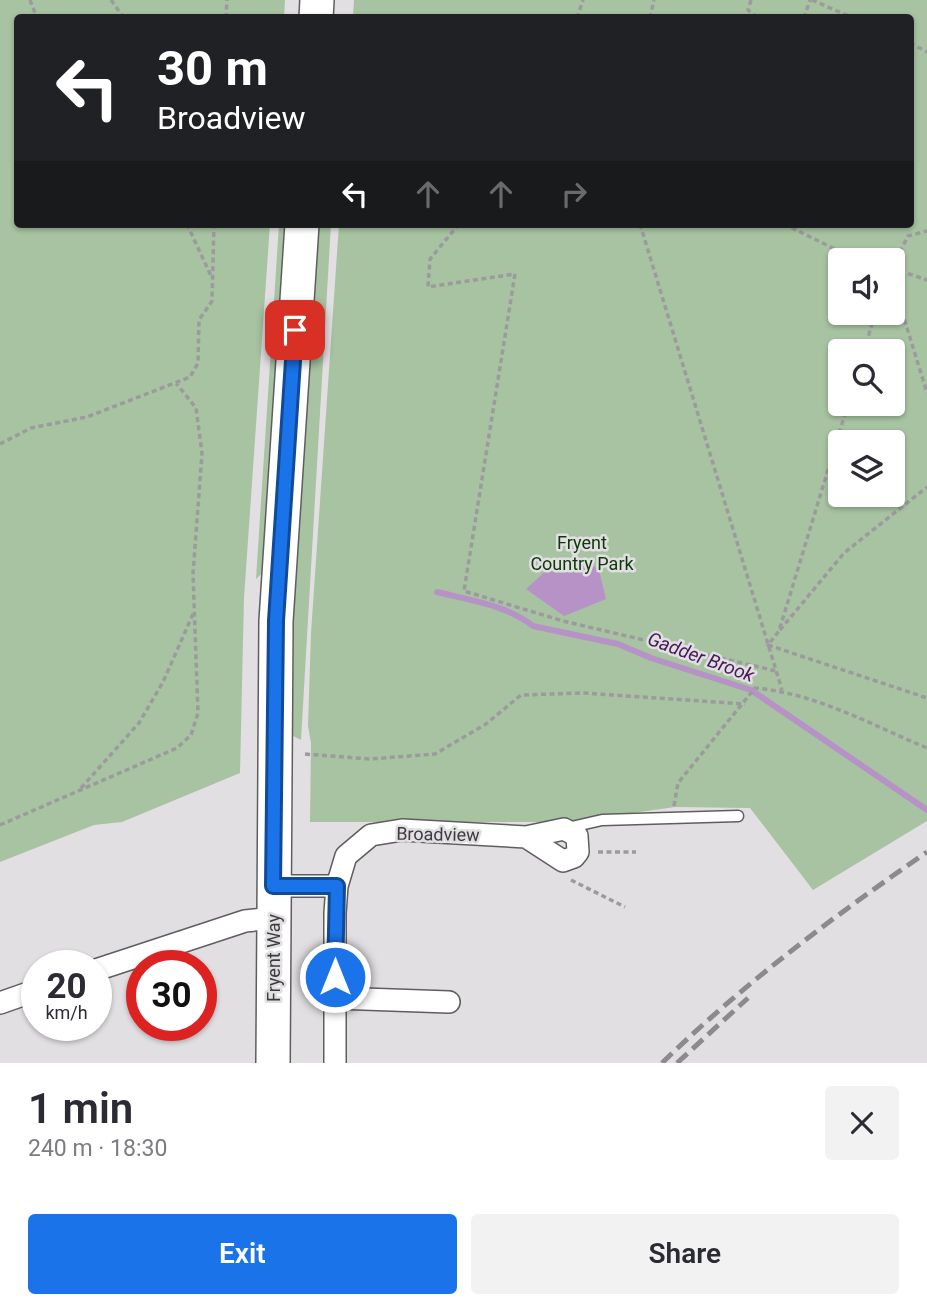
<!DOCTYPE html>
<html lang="en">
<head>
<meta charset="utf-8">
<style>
  body { margin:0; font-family:Roboto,sans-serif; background:#f2f2f3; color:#2b2b33; height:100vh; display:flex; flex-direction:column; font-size:26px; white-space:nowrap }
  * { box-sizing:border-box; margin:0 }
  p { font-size:23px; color:#7c7c81 }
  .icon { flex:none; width:38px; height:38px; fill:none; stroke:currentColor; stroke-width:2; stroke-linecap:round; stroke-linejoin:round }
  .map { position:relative; height:1063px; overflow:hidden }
  .details { display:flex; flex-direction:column; background:#fff; flex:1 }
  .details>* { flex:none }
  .banner { position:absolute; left:14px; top:14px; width:900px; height:214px; border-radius:7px; box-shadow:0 2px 5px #0004; background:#202124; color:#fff; overflow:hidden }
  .fabs { position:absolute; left:828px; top:248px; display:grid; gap:14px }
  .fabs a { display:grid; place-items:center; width:77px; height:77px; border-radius:7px; background:#fff; box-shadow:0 2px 5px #0004; font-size:35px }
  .speed { position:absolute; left:21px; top:950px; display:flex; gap:14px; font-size:35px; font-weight:700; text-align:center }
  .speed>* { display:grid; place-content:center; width:91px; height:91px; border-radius:50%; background:#fff; box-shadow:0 2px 5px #0004; line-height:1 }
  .speed small { font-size:18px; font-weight:400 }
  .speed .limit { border:10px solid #d22; background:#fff; color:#111 }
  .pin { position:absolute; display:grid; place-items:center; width:60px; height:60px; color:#fff; margin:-30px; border-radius:14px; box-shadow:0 4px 10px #0006 }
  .me { position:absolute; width:77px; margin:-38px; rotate:0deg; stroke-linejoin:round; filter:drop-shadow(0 0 5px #0008) }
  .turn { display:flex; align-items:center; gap:24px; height:147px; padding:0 28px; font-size:32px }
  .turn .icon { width:91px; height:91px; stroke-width:2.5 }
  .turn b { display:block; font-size:49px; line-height:60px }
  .lanes { display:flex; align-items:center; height:66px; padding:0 28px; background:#0003; justify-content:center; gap:35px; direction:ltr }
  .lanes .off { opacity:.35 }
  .round { display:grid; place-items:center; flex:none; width:74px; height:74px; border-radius:7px; background:#f2f2f3 }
  .overview { display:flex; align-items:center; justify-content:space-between; height:119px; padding:0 28px }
  h1 { font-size:42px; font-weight:600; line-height:52px }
  .primary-button { display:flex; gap:14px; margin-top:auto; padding:14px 28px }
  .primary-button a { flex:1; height:80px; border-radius:7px; background:#1a73e8; color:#fff; font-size:28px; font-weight:600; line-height:80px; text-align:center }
  .primary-button a+a { background:#f2f2f3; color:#2b2b33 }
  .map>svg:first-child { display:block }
  .green { fill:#a7c3a2; fill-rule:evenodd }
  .water { fill:#b692c7 }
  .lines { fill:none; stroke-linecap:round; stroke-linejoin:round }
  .stream { stroke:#b692c7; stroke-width:6 }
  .service-casing { stroke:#5f5d60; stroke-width:13 }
  .minor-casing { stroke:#5f5d60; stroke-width:24 }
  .primary-casing { stroke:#5f5d60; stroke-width:36 }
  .path { stroke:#9c9a9d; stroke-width:3.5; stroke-dasharray:5 3.5; stroke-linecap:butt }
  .service { stroke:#fff; stroke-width:10 }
  .minor { stroke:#fff; stroke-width:21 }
  .primary { stroke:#fff; stroke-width:33 }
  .rail { stroke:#8c8a8d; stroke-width:5; stroke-dasharray:14 7; stroke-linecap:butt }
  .route-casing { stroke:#114b97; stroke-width:18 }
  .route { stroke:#1a73e8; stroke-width:12 }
  .labels { text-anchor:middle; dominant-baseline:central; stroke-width:5; stroke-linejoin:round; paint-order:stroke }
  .park-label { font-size:18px; fill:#0d3906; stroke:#e2dfe3 }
  .street-label { font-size:18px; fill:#3c3b3d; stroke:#e2dfe3 }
  .water-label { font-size:19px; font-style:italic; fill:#461959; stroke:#e2dfe3 }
</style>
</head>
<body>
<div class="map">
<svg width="927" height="1063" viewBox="0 0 927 1063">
  <rect width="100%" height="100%" fill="#e2dfe3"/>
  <!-- green -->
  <path class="green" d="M 0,0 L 285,0 L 284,17 L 18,18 L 18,224 L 270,224 L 244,598 L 240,773 L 122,822 L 94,825 L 0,862 Z
    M 354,0 L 927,0 L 927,821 L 813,890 L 750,808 L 675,807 L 569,822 L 310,822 L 311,743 L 308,726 L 311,633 L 339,224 L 910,224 L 910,18 L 353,17 ZM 840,261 L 892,261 L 892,313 L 840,313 ZM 840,352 L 892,352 L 892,404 L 840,404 ZM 840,443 L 892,443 L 892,495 L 840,495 Z
    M 279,224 L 291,224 L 268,568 L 256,579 Z
    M 317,224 L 331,224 L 301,740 L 293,736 L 289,730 L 290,641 Z"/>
  <!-- water -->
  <path class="water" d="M 582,557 L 599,570 L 606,599 L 564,616 L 526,589 L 559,559 Z"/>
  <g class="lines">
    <!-- stream -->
    <path class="stream" d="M 437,592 C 469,600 507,605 533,626 L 618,644 L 651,658 L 751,690 L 927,810"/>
    <defs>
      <path id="service" d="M 567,828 L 602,820 L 738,816"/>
      <path id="minor" d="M 273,886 L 337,886
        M 96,970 L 245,921 L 273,918
        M 335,998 L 449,1002
        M 0,1003 L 37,990
        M 335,1063 L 335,913 L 337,886 L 346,856 L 371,835 L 402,830 L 526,837 L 564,829 L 577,836 L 578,852 L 574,857 L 563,861 L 526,837"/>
      <path id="primary" d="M 316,18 L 317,0
        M 273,1063 L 276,621 L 302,224"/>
    </defs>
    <!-- service casing -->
    <use href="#service" class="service-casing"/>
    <!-- minor casing -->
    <use href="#minor" class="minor-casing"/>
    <!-- primary casing -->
    <use href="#primary" class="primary-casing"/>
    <!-- path -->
    <path class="path" d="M 30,0 L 37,18
      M 111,0 L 124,18
      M 751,0 L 748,10 L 758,18
      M 812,0 L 853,18
      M 226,18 L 227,0
      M 577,18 L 583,0
      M 650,18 L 654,0
      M 804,18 L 810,0
      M 910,43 L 927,52
      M 187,224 L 211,276
      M 459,224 L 430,259 L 428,287 L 515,274 L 464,591 L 563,621 L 776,671
      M 640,224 L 782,690
      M 784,224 L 859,261
      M 892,267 L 908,236 L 927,231
      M 892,268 L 927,280
      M 892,279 L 927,393
      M 864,352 L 875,313
      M 848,404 L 779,631 L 768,645 L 927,698
      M 0,444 L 31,428 L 87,417 L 190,377 L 198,363 L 199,320 L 212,301 L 214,224
      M 780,630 L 844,553 L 927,487
      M 305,754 L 370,759 L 435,754 L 486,724 L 521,695 L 583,693 L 745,704
      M 81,788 L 139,723 L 163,682 L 193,614
      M 674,806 L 678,783 L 755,688 C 815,693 872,725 927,748
      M 0,825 L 177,748 L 191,735 L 198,713 L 193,574 L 202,453 L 196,408 L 176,383
      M 598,852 L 636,852
      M 571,880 L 625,907"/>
    <!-- service -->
    <use href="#service" class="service"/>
    <!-- minor -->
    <use href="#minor" class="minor"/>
    <!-- primary -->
    <use href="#primary" class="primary"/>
    <!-- rail -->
    <path class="rail" d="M 662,1063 C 743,984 834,916 927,852
      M 677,1063 L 748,998"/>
  </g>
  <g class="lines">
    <defs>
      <path id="route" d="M 295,330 L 276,621 L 273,886 L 337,886 L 335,977"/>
    </defs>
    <!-- route casing -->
    <use href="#route" class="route-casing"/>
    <!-- route -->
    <use href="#route" class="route"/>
  </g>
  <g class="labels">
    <!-- park labels -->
    <g class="park-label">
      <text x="582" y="542">Fryent<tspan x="582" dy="21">Country Park</tspan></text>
    </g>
    <!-- street labels -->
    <g class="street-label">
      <text transform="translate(438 834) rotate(1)">Broadview</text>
      <text transform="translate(273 958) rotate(-90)">Fryent Way</text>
    </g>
    <!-- water labels -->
    <g class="water-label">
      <text transform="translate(701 657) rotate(20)">Gadder Brook</text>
    </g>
  </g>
</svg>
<div class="fabs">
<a><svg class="icon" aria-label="sound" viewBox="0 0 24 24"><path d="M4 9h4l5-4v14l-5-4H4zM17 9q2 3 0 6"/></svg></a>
<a><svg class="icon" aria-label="search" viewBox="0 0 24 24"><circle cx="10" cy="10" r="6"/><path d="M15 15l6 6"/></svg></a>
<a><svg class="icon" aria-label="layers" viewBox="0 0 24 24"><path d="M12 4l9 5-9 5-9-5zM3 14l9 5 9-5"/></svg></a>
</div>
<div class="speed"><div>20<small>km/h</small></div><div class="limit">30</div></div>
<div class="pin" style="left:295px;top:330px;background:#d93025"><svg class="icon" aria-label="arrive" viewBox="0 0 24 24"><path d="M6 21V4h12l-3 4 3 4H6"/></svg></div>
<svg class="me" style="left:335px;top:977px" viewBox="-20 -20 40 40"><circle r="17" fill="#1a73e8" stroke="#fff" stroke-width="3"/><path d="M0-11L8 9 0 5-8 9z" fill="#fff"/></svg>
<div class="banner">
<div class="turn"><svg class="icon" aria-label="left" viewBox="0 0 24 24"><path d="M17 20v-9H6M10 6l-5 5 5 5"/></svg><div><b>30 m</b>Broadview</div></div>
<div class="lanes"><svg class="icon" aria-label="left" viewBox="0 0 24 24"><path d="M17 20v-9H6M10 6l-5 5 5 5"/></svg><svg class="icon off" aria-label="ahead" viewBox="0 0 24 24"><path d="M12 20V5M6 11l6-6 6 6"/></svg><svg class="icon off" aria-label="ahead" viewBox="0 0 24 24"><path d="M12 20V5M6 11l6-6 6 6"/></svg><svg class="icon off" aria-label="right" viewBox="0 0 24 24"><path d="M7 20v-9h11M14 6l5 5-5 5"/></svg></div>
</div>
</div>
<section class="details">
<div class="overview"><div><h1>1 min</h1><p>240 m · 18:30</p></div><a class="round"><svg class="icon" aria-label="close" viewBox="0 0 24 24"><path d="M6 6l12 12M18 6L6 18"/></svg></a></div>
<div class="primary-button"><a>Exit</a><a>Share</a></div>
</section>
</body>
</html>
